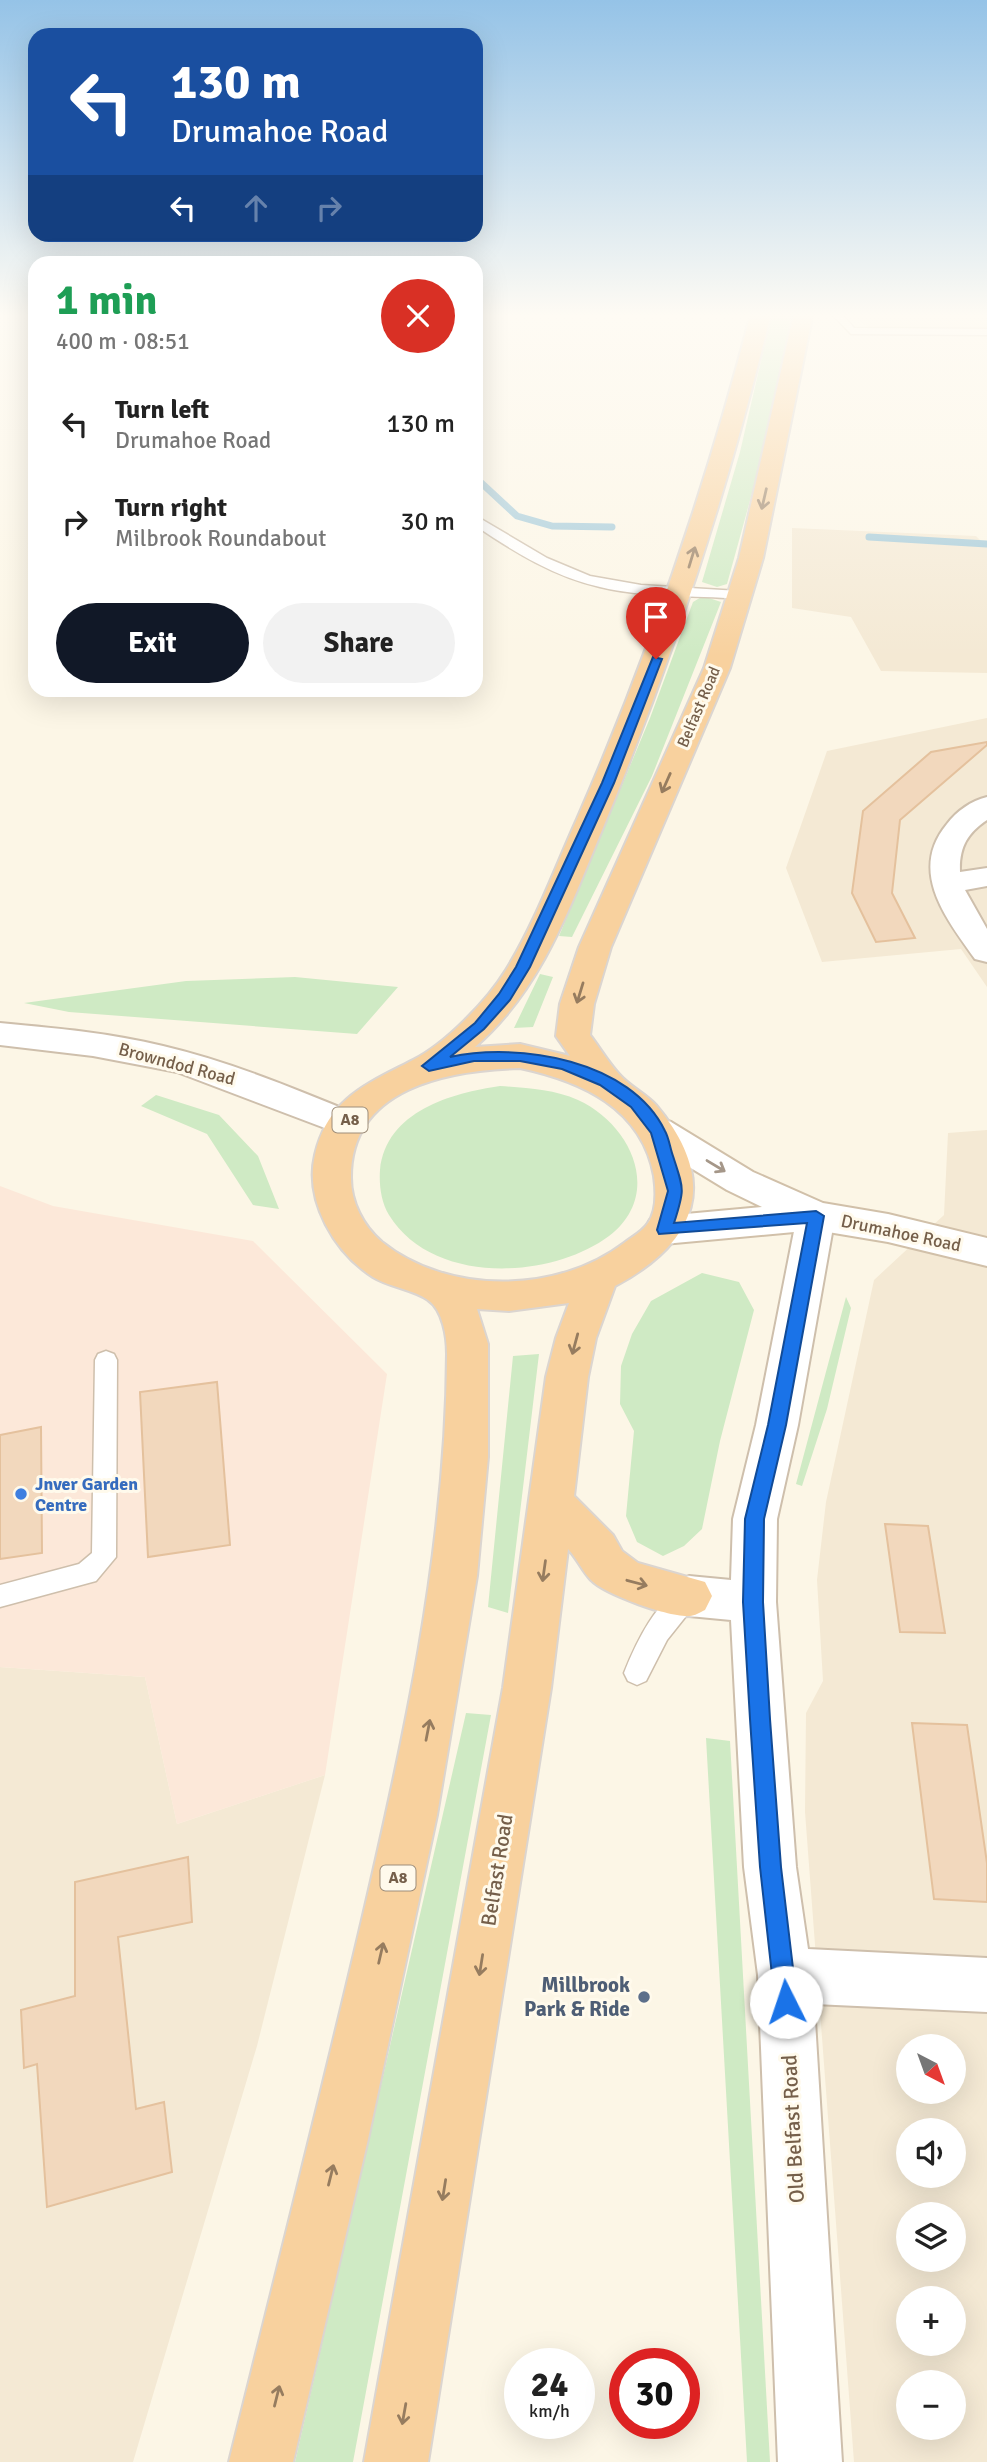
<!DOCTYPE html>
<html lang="en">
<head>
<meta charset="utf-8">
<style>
  body { margin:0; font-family:Signika,sans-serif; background:#f2f2f2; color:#222; height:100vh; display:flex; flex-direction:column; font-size:26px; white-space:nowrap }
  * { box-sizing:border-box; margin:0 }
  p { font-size:23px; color:#767676 }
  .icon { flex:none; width:38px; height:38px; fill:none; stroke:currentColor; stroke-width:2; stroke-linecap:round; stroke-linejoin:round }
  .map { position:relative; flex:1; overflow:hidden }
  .sheet { position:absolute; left:28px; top:256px; width:455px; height:441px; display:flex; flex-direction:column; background:#fff; border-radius:21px; box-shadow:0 7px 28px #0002 }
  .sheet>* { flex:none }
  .hud { position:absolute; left:28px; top:28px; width:455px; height:214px; border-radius:21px; box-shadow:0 7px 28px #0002; background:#1a4fa0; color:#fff; overflow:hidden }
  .needle { width:46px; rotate:139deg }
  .tools { position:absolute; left:896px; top:2034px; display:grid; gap:14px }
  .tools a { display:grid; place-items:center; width:70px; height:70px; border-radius:50%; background:#fff; box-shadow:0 7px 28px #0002; font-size:35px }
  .speed { position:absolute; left:504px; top:2348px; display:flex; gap:14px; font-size:35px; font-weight:700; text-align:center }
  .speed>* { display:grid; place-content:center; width:91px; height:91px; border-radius:50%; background:#fff; box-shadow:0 7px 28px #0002; line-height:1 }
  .speed small { font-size:18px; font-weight:400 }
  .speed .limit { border:10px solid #d22; background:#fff; color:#111 }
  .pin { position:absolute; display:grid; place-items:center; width:60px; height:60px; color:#fff; margin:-72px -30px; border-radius:50% 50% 50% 0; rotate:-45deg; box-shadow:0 0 7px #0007 }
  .pin .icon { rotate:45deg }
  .me { position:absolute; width:77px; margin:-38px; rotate:356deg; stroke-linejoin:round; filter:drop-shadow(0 0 5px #0008) }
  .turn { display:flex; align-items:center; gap:24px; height:147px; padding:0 28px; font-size:32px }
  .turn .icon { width:91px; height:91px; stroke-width:2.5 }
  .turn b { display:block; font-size:49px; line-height:60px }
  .lanes { display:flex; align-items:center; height:66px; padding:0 28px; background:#0003; justify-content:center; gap:35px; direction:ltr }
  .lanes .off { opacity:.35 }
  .round { display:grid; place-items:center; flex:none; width:74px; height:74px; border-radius:37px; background:#f2f2f2 }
  .overview { display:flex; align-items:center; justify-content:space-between; height:119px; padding:0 28px }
  h1 { font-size:42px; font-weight:700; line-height:52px; color:#1e9e55 }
  .cta { display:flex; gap:14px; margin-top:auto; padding:14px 28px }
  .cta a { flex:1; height:80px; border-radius:42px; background:#111827; color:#fff; font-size:28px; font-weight:700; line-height:80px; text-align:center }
  .cta a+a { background:#f2f2f2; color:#222 }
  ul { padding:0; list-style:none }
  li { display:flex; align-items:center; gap:21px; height:98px; padding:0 28px }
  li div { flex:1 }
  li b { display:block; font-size:26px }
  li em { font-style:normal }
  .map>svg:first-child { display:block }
  .residential { fill:#f4e9d4; fill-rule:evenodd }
  .commercial { fill:#fce8d9 }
  .green { fill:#cfeac4 }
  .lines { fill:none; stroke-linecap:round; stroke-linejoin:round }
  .stream { stroke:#a0c8d8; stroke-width:7 }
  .building { fill:#f2d8bd; stroke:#e4c19d; stroke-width:2 }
  .service-casing { stroke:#cebfac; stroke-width:3 }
  .minor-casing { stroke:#cebfac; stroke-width:4 }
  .secondary-casing { stroke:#d1c0a9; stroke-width:4 }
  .trunk-casing { stroke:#dbd5d0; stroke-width:4 }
  .service { fill:#fff; fill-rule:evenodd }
  .minor { fill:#fff; fill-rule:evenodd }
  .secondary { fill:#fff; fill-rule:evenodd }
  .trunk { fill:#f8d19e; fill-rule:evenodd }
  .oneway { stroke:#967c5f }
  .oneway2 { stroke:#a59789 }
  .route { fill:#1a73e8; stroke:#114b97; stroke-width:2 }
  .shop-dot { fill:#3f7fe0; stroke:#fffaec; stroke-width:2.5 }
  .service-dot { fill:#5c6f8a; stroke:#fffaec; stroke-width:2.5 }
  .labels { text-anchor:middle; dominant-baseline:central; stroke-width:6; stroke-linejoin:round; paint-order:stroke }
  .far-street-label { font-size:16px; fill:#755f4a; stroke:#fffaec }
  .shield { fill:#fffaec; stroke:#9e8e7b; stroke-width:2 }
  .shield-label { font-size:16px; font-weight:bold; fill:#755f4a }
  .street-label { font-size:18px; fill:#755f4a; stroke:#fffaec }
  .shop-label { font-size:18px; font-weight:bold; fill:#366cbe; stroke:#fffaec; text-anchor:start }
  .near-street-label { font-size:21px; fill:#755f4a; stroke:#fffaec }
  .near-service-label { font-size:21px; font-weight:bold; fill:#4e5e75; stroke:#fffaec; text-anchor:end }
</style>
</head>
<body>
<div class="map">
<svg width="987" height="2462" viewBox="0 0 987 2462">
  <rect width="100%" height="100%" fill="#fcf6e6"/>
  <!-- residential -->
  <path class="residential" d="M 846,313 L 987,313 L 987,328 L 872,329 Z
    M 792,528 L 976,536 L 987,547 L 987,673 L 881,671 L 851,617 L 792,608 Z
    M 987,718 L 987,987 L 961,949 L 822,962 L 786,868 L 827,751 Z
    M 987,1130 L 987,2462 L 854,2462 L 805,1812 L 806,1713 L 823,1681 L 817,1580 L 826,1502 L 874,1280 L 944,1215 L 948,1133 ZM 908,2046 L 954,2046 L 954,2091 L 908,2091 ZM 908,2130 L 954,2130 L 954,2175 L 908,2175 ZM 908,2214 L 954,2214 L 954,2259 L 908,2259 ZM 908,2298 L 954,2298 L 954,2343 L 908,2343 ZM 908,2382 L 954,2382 L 954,2427 L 908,2427 Z
    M 0,1667 L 145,1677 L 177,1824 L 325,1775 L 257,2046 L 133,2462 L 0,2462 Z"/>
  <!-- commercial -->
  <path class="commercial" d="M 0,1186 L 53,1206 L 253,1241 L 387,1374 L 325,1775 L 177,1824 L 145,1677 L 0,1667 Z"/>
  <!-- green -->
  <path class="green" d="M 772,313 L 794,313 L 762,457 L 727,584 L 717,587 L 702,582 L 740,452 Z
    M 703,596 L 721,602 L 652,776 L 572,937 L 559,936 L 650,718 L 693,602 Z
    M 540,974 L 553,977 L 533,1027 L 514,1028 Z
    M 295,977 L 398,987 L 357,1034 L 69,1012 L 24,1003 L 186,981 Z
    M 500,1086 C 527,1088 553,1089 578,1100 C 631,1124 664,1194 609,1236 C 550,1280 432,1285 389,1215 C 381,1202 379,1185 380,1170 C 386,1111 452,1093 500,1086 Z
    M 156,1095 L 219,1115 L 258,1156 L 279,1209 L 253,1205 L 207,1134 L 141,1106 Z
    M 702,1273 L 739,1282 L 754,1310 L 720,1441 L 702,1529 L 684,1546 L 663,1556 L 637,1542 L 626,1516 L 634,1431 L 620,1404 L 621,1366 L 632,1334 L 651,1301 Z
    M 846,1297 L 851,1308 L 827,1409 L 802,1486 L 796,1484 Z
    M 539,1354 L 508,1613 L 488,1607 L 513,1356 Z
    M 466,1713 L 491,1715 L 353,2462 L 295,2462 Z
    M 706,1738 L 730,1741 L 770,2462 L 747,2462 Z"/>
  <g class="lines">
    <!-- stream -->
    <path class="stream" d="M 476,478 L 517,516 L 552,526 L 612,527
      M 869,537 L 987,544"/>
  </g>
  <!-- building -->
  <path class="building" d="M 987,742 L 987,745 L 900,820 L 892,893 L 915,938 L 876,942 L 852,893 L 863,811 L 931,752 Z
    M 217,1382 L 230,1545 L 148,1557 L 140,1392 Z
    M 41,1427 L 42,1553 L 0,1559 L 0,1435 Z
    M 885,1524 L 928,1526 L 945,1633 L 900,1632 Z
    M 912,1723 L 967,1725 L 987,1863 L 987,1902 L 934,1899 Z
    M 188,1857 L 192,1922 L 118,1937 L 136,2109 L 164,2102 L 172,2172 L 47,2207 L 37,2064 L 24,2068 L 21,2010 L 75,1996 L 75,1882 Z"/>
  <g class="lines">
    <defs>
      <path id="service" d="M 831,313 L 841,313 L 854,328 L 987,329 L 987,335 L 851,334 Z
        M 476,516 L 547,558 L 590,576 L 641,585 L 739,591 L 746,595 L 739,599 C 693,595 645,598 600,587 C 555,577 514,552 476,526 Z
        M 106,1351 L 114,1354 L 117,1360 L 116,1557 L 96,1581 L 0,1607 L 0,1585 L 79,1564 L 92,1553 L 95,1360 L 98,1354 Z
        M 689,1585 L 698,1588 L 702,1596 L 667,1640 L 646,1681 L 637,1685 L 628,1681 L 624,1673 C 636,1643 657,1597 689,1585 Z"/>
      <path id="minor" d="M 987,797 L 987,820 C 967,833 959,848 960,872 L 987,868 L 987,886 L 965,890 L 987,929 L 987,962 L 975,959 C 946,918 908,871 947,824 C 957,811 971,801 987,797 Z
        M 0,1023 C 55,1028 110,1033 163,1046 C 231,1062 295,1089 359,1115 L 364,1124 L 359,1133 L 346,1136 L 177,1072 L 93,1056 L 0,1045 Z
        M 816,1202 L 829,1206 L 835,1216 L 798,1425 L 777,1519 L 776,1602 L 796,1867 L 808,1949 L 987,1958 L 987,2012 L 814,2004 L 842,2462 L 778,2462 L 758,1975 L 744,1867 L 731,1620 L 689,1616 L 673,1610 L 666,1596 L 673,1582 L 689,1576 L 731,1580 L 733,1519 L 756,1425 L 797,1216 L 803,1206 Z"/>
      <path id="secondary" d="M 658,1118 L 671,1122 L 753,1172 L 823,1203 L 888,1214 L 987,1238 L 987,1266 L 888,1242 L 816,1230 L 664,1244 L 650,1240 L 645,1230 L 650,1220 L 664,1216 L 762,1207 L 727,1190 L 645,1140 L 640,1131 L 645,1122 Z"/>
      <path id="trunk" d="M 751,313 L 771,313 C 728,490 672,662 602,830 C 569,909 541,990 475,1047 L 520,1044 L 570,1056 L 556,1036 L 560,1004 L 579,947 L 704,668 L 739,558 L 794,313 L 813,313 L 763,558 L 730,668 L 611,947 L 594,1004 L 590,1035 C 600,1048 608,1062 619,1074 C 629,1086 645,1093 656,1105 C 720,1181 698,1242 615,1286 L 596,1338 L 588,1377 L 574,1496 L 613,1535 L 622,1551 L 638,1563 L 705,1582 L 712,1596 L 705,1610 C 701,1612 694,1616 690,1616 C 670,1618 604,1594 591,1580 C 582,1571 577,1558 568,1549 L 551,1688 L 428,2462 L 364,2462 L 503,1688 L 546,1377 L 556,1338 L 569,1303 L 509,1311 L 477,1309 L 488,1344 L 488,1457 L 477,1576 L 437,1815 L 368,2139 L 293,2462 L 229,2462 C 272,2289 316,2115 357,1941 C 402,1749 446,1553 447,1354 C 447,1337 443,1310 428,1300 C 415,1290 389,1287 373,1277 C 335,1253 304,1201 315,1155 C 328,1098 367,1084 413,1060 C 445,1044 487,1001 506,970 C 535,923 554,870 577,819 C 649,655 706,486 751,313 ZM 520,1068 C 581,1081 642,1108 654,1176 C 656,1190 657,1211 648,1223 C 643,1231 632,1237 624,1243 C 557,1294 448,1295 382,1242 C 363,1226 351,1202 351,1178 C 350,1087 449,1070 520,1068 Z"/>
    </defs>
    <!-- service casing -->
    <use href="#service" class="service-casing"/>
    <!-- minor casing -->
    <use href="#minor" class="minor-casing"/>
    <!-- secondary casing -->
    <use href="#secondary" class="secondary-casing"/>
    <!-- trunk casing -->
    <use href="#trunk" class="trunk-casing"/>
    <!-- service -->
    <use href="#service" class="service"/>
    <!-- minor -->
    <use href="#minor" class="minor"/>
    <!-- secondary -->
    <use href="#secondary" class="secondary"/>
    <!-- trunk -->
    <use href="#trunk" class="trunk"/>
  </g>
  <!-- one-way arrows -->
  <defs><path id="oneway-shaft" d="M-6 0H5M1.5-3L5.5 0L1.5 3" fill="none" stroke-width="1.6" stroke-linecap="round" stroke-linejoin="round" transform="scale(1.75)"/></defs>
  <g class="oneway">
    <use href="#oneway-shaft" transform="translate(764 499) rotate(103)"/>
    <use href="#oneway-shaft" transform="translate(692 557) rotate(-73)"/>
    <use href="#oneway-shaft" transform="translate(666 783) rotate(114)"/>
    <use href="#oneway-shaft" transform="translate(580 993) rotate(107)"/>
    <use href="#oneway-shaft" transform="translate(575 1344) rotate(105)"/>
    <use href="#oneway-shaft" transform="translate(544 1571) rotate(98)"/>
    <use href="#oneway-shaft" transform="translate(637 1583) rotate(15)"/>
    <use href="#oneway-shaft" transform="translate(428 1730) rotate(-79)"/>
    <use href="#oneway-shaft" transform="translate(381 1953) rotate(-77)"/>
    <use href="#oneway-shaft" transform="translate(481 1965) rotate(99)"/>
    <use href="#oneway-shaft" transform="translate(331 2175) rotate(-76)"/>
    <use href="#oneway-shaft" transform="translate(444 2190) rotate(99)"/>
    <use href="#oneway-shaft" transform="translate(277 2396) rotate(-76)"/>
    <use href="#oneway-shaft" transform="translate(404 2414) rotate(100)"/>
  </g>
  <use class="oneway2" href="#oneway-shaft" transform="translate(716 1166) rotate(31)"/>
  <!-- sky -->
  <linearGradient id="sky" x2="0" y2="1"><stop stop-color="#95c3e7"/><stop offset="0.48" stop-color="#fefbf4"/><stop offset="1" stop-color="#fefbf4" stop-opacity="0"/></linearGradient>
  <rect width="987" height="657" fill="url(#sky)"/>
  <!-- route -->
  <path class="route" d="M 653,657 L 662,659 L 614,783 L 530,967 L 510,1000 L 484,1029 L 450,1057 C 519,1042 631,1060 665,1131 C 669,1138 670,1148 673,1156 C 684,1190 685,1189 674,1223 L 816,1211 L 824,1216 L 786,1425 L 764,1519 L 763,1602 L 770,1719 L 781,1867 L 797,2002 L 794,2010 L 786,2014 L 778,2010 L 775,2002 L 760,1867 L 750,1719 L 743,1602 L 745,1519 L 768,1425 L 807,1223 L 659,1234 L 657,1230 L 668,1191 L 651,1133 L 631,1107 L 600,1085 L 562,1069 L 520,1061 L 474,1061 L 429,1071 L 422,1066 L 475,1023 L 499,994 L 516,967 L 602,783 Z"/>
  <!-- markers -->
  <circle class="shop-dot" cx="21" cy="1494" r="7"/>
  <circle class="service-dot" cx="644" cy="1997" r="7"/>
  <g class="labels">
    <!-- far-street labels -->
    <g class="far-street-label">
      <text transform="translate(699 707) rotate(-67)">Belfast Road</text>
    </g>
    <!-- shield labels -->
    <g class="shield">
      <rect x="332.5" y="1107.5" width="35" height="25" rx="5"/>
      <rect x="380.5" y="1865.5" width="35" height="25" rx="5"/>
    </g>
    <g class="shield-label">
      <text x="350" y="1120">A8</text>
      <text x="398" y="1878">A8</text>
    </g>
    <!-- street labels -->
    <g class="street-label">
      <text transform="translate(177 1064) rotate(15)">Browndod Road</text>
      <text transform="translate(901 1233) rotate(12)">Drumahoe Road</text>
    </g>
    <!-- shop labels -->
    <g class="shop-label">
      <text x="35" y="1484">Jnver Garden<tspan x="35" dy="21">Centre</tspan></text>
    </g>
    <!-- near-street labels -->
    <g class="near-street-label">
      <text transform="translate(497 1870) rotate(-81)">Belfast Road</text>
      <text transform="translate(793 2129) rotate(-93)">Old Belfast Road</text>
    </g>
    <!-- near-service labels -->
    <g class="near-service-label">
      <text x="630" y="1985">Millbrook<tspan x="630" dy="24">Park &amp; Ride</tspan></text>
    </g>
  </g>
</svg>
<div class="tools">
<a><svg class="needle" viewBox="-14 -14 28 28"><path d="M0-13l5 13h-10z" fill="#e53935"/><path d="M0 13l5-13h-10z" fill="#767676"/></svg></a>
<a><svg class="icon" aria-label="sound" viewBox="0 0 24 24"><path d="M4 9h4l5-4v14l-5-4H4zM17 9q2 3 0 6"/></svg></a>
<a><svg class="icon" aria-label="layers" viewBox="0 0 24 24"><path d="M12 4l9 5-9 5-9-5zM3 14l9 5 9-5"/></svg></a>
<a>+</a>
<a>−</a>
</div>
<div class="speed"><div>24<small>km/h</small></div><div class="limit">30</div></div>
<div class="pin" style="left:656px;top:659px;background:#d93025"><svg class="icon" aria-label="arrive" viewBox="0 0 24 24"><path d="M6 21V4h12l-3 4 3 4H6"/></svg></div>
<svg class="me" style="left:786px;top:2002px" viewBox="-20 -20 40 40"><circle r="19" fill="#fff"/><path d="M0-13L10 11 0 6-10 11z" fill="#1a73e8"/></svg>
<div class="hud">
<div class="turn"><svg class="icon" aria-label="left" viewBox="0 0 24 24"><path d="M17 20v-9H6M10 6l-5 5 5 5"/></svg><div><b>130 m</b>Drumahoe Road</div></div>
<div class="lanes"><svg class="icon" aria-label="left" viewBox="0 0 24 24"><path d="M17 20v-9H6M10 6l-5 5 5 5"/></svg><svg class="icon off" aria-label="ahead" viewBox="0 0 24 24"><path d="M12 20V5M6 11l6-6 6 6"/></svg><svg class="icon off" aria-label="right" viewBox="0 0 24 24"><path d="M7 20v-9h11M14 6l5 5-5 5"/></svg></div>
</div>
<section class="sheet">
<div class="overview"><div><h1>1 min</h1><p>400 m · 08:51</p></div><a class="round" style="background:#d93025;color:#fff"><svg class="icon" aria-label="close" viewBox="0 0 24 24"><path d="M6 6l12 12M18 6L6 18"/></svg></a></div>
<ul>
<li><svg class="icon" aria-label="left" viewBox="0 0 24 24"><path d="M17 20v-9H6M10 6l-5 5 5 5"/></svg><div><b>Turn left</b><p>Drumahoe Road</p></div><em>130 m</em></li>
<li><svg class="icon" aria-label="right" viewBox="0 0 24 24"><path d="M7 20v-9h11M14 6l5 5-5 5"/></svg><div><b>Turn right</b><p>Milbrook Roundabout</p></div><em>30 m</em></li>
</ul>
<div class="cta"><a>Exit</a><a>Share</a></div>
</section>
</div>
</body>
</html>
